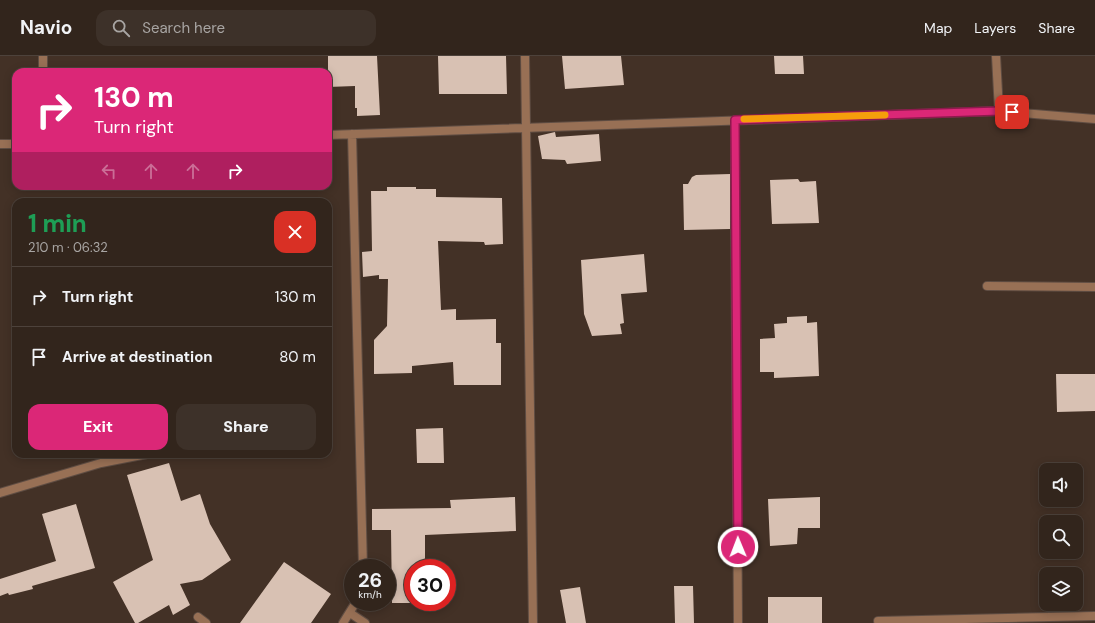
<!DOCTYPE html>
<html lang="en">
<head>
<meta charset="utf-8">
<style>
  body { margin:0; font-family:"DM Sans",sans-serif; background:#3d3129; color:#f1f3f6; height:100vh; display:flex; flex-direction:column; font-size:15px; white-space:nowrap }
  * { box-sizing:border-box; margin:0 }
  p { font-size:13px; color:#a8a5a3 }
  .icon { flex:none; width:22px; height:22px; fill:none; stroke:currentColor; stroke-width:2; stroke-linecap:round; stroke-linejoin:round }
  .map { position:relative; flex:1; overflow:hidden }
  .side { position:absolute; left:12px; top:142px; width:320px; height:260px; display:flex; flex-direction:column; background:#32251c; border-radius:12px; box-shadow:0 2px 10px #0003,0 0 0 1px #4d423b }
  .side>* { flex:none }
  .guide { position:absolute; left:12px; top:12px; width:320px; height:122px; border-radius:12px; box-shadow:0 2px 10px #0003,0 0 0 1px #4d423b; background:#db2777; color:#fff; overflow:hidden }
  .tools { position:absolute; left:1039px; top:407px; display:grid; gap:8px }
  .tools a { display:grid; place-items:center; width:44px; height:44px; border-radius:8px; background:#32251c; box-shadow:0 2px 10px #0003,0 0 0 1px #4d423b; font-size:20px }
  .speed { position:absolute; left:344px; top:503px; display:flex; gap:8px; font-size:20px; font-weight:700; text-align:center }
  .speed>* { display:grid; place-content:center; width:52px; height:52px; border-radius:50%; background:#32251c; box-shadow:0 2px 10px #0003,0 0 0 1px #4d423b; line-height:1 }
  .speed small { font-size:10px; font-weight:400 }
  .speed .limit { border:6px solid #d22; background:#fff; color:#111 }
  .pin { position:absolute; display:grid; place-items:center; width:34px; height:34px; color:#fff; margin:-17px; border-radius:8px; box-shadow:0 2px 6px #0006 }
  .me { position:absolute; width:44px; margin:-22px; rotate:359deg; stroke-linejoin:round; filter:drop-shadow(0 0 3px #0008) }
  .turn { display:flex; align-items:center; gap:14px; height:84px; padding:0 16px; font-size:18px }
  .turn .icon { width:52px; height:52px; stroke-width:2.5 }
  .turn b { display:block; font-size:28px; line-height:34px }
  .lanes { display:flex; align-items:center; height:38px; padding:0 16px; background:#0003; justify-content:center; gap:20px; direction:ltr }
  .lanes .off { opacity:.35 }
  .round { display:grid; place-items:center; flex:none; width:42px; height:42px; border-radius:12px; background:#3d3129 }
  .headline { display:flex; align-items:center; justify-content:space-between; height:68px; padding:0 16px }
  h1 { font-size:24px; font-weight:800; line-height:30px; color:#1e9e55 }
  .primary-button { display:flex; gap:8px; margin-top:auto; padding:8px 16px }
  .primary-button a { flex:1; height:46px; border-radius:12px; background:#db2777; color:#fff; font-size:16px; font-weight:800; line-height:46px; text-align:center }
  .primary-button a+a { background:#3d3129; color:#f1f3f6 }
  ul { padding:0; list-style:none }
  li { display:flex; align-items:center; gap:12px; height:60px; padding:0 16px; border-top:1px solid #4d423b }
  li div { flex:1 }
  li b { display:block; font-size:15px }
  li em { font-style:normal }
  header { display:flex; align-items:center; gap:24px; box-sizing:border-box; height:56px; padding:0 20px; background:#32251c; border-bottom:1px solid #4d423b }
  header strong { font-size:19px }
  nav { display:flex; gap:22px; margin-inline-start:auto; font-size:14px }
  .search { width:280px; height:36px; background:#3d3129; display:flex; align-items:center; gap:10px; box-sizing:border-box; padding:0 14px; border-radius:12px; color:#a8a5a3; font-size:15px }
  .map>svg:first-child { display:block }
  .building { fill:#d8c1b3 }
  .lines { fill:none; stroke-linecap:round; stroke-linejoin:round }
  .street-casing { stroke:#5f4d43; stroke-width:10 }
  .street { stroke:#987055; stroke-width:8 }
  .route-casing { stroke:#8e194d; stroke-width:10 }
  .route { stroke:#db2777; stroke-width:7 }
  .slow { stroke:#f59e0b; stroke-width:7 }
</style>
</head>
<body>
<header>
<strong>Navio</strong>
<div class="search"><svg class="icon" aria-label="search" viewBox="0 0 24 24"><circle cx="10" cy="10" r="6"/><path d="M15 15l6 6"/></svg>Search here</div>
<nav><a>Map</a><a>Layers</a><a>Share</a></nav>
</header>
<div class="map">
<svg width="1095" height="567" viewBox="0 0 1095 567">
  <rect width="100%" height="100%" fill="#433126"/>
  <!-- building -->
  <path class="building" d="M 328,0 L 377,0 L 380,59 L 357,60 L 357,52 L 355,52 L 355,30 L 328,31 Z
    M 438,0 L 506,0 L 507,38 L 439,38 Z
    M 562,0 L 621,0 L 624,29 L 565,33 Z
    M 774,0 L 803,0 L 804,18 L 775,18 Z
    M 555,76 L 556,81 L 599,78 L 601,105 L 567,108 L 565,104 L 542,103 L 538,80 Z
    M 730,118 L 730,173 L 684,174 L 683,128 L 688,128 L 692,121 L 696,119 Z
    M 798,123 L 800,126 L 816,125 L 819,167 L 772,168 L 770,124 Z
    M 387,131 L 416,131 L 416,133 L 436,133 L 436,141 L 502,142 L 503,188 L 485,189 L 484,186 L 438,185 L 441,254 L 456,253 L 456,264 L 496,263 L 496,287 L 501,287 L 501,329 L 454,329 L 453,306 L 412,310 L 412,317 L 374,318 L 374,284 L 387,270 L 388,223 L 379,223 L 379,219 L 363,221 L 362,196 L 372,195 L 371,135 L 387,135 Z
    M 644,198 L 647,236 L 621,238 L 624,267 L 620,268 L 622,278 L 592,280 L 584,258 L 581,204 Z
    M 807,260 L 807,267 L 817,266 L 819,320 L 774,322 L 774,316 L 760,316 L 760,283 L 775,282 L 774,268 L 787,267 L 787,261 Z
    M 1056,318 L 1095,318 L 1095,355 L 1057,356 Z
    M 443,372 L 444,407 L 417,407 L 416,373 Z
    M 169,407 L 181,445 L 200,438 L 210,468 L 231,504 L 202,524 L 180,528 L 190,549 L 173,559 L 169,549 L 138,567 L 135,567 L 113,526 L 153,504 L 127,419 Z
    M 515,441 L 516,475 L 425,479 L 425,512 L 413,512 L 413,547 L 392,547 L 391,474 L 372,474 L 372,453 L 451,452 L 450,444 Z
    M 820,441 L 820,472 L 798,472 L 797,488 L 770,490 L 768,443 Z
    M 76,448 L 95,512 L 32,530 L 33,533 L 9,539 L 8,537 L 0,540 L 0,523 L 56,505 L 42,458 Z
    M 284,506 L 331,538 L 311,567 L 240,567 Z
    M 674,530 L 693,530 L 694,567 L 675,567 Z
    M 580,531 L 586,567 L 566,567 L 560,534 Z
    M 768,541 L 822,541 L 822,567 L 768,567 Z"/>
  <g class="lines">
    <defs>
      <path id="street" d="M 43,0 L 43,16
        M 525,0 L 533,567
        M 996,0 L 999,55
        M 735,64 L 735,150 L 738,567
        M 352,78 L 363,512
        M 328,79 L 999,55 L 1095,63
        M 0,88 L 16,88
        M 987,230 L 1095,231
        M 0,437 L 101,407 L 147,398
        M 350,557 L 365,567
        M 198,561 L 206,567
        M 878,565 L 1095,560
        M 343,567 L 356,546"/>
    </defs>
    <!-- street casing -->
    <use href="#street" class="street-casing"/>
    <!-- street -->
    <use href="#street" class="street"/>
  </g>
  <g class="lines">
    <defs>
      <path id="route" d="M 738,491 L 735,64 L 999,55 L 1012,56"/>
    </defs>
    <!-- route casing -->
    <use href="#route" class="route-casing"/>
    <!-- route -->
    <use href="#route" class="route"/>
    <!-- slow -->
    <path class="slow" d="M 744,63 L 885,59"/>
  </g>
</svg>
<div class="tools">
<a><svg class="icon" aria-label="sound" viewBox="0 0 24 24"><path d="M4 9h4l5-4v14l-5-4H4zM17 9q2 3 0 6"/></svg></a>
<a><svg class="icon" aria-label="search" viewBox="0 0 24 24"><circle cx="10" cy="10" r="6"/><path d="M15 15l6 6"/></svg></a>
<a><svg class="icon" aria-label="layers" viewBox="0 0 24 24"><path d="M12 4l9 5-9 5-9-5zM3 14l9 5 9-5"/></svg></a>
</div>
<div class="speed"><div>26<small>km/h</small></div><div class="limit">30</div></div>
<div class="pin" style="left:1012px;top:56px;background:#d93025"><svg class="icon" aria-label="arrive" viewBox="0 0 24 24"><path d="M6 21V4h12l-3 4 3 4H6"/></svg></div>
<svg class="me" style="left:738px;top:491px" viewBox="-20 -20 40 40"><circle r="17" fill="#db2777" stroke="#fff" stroke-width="3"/><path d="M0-11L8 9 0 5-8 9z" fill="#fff"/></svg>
<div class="guide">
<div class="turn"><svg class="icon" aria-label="right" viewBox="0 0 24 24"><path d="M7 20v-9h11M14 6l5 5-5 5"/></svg><div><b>130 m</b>Turn right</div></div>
<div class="lanes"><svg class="icon off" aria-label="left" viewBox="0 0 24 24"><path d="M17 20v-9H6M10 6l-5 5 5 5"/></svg><svg class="icon off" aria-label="ahead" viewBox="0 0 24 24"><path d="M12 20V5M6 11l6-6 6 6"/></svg><svg class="icon off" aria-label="ahead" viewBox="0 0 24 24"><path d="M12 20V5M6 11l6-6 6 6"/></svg><svg class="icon" aria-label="right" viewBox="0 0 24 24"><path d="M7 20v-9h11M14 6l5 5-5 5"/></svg></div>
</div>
<section class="side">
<div class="headline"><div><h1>1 min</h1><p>210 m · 06:32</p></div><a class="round" style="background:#d93025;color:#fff"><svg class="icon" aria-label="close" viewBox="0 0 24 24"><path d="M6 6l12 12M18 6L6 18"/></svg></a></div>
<ul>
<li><svg class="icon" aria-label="right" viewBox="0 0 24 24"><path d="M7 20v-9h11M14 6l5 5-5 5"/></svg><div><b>Turn right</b></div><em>130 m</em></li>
<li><svg class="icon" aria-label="arrive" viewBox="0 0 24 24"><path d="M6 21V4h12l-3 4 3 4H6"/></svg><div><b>Arrive at destination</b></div><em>80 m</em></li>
</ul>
<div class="primary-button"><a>Exit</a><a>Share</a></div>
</section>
</div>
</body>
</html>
